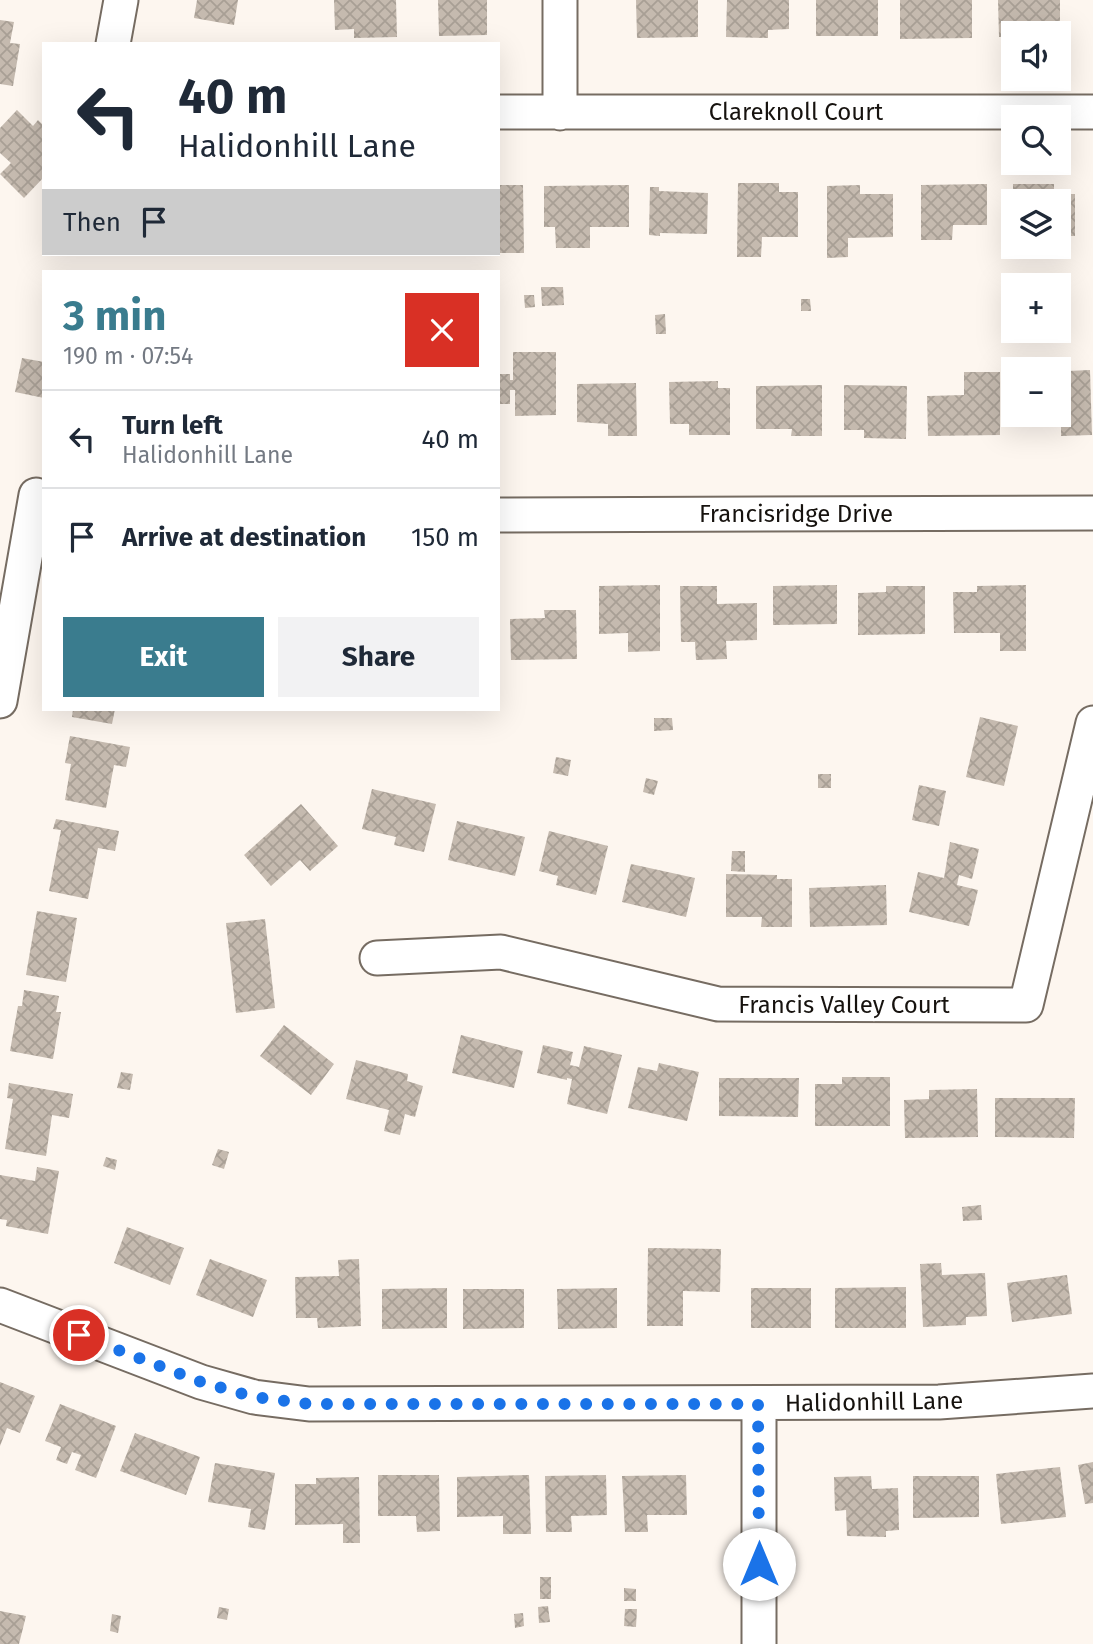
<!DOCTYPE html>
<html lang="en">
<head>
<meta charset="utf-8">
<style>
  body { margin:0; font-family:"Fira Sans",sans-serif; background:#f2f2f3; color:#1f2937; height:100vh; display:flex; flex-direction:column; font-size:26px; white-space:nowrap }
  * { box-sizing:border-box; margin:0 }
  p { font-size:23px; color:#747a83 }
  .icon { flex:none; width:38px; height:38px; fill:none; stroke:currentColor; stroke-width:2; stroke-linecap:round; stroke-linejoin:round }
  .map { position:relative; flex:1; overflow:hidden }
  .panel { position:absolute; left:42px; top:270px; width:458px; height:441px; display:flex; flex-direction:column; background:#fff; border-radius:0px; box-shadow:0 7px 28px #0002 }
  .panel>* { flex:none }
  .banner { position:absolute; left:42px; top:42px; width:458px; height:214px; border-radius:0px; box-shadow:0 7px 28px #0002; background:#fff; color:#1f2937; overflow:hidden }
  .controls { position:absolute; left:1001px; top:21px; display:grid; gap:14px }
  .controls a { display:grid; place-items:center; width:70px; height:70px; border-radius:0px; background:#fff; box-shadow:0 7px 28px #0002; font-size:35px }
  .pin { position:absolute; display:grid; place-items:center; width:60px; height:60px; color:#fff; margin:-30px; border:4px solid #fff; border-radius:50%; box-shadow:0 2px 7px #0007 }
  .me { position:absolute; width:77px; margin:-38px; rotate:0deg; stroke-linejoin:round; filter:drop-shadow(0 0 5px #0008) }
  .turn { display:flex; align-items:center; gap:24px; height:147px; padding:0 21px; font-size:32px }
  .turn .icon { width:91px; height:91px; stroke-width:2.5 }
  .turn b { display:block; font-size:49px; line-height:60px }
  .then { display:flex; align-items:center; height:66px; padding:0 21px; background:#0003; gap:14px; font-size:26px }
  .round { display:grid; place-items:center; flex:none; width:74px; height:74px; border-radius:0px; background:#f2f2f3 }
  .headline { display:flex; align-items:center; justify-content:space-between; height:119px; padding:0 21px }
  h1 { font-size:42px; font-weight:700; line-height:52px; color:#3a7c8e }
  .button { display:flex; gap:14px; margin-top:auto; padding:14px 21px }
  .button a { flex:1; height:80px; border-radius:0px; background:#3a7c8e; color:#fff; font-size:28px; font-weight:700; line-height:80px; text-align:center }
  .button a+a { background:#f2f2f3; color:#1f2937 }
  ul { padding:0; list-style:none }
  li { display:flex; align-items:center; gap:21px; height:98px; padding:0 21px; border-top:2px solid #e0e1e3 }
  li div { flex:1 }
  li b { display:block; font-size:26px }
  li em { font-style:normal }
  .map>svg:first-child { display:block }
  .building { fill:url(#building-cross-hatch) }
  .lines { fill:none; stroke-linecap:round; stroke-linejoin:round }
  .minor-casing { stroke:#766c62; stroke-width:37 }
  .minor { stroke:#fff; stroke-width:33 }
  .route { stroke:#1a73e8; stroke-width:12; stroke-dasharray:0 21.6 }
  .labels { text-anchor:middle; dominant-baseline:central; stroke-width:6; stroke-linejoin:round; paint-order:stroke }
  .street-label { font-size:24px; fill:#16120e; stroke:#fff }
</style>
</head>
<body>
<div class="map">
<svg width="1093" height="1644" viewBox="0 0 1093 1644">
  <defs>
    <pattern id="building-cross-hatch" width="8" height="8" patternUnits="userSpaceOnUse" patternTransform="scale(1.75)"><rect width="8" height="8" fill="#c5baaf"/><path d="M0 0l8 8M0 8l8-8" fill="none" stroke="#a89f95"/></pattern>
  </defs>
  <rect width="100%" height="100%" fill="#fdf6ef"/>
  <!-- building -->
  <path class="building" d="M 197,0 L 238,0 L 234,25 L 194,18 Z
    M 334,0 L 396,0 L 397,37 L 354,38 L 354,29 L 335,30 Z
    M 438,0 L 487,0 L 487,35 L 439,36 Z
    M 636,0 L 698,0 L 698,37 L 637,38 Z
    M 727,0 L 789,0 L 789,29 L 768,30 L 768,38 L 726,37 Z
    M 816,0 L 878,0 L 878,36 L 816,36 Z
    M 900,0 L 972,0 L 972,38 L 900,39 Z
    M 998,0 L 1060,0 L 1060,28 L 1041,29 L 1041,33 L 1013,33 L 1013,37 L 999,37 Z
    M 0,20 L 14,22 L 10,43 L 20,44 L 13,86 L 0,84 Z
    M 17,110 L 33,126 L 38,120 L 44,126 L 44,177 L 24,198 L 0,174 L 11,163 L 0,153 L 0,128 Z
    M 738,183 L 779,183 L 779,192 L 798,192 L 798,237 L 762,237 L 761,257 L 737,257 Z
    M 987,184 L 987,225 L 953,225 L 952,240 L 921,240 L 921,185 Z
    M 1013,184 L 1054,184 L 1054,194 L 1075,194 L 1075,236 L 1059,236 L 1059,201 L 1013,201 Z
    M 499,185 L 523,185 L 524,253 L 499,253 Z
    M 629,185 L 629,227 L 590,227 L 590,248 L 556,248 L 555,227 L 544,227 L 544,186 Z
    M 860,185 L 860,194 L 893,194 L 893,237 L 848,238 L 848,257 L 827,258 L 827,186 Z
    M 650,187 L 659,187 L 659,191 L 708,193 L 707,234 L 660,233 L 660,236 L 649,235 Z
    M 1013,247 L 1039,247 L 1039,252 L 1013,253 Z
    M 541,287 L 563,287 L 564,305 L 542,306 Z
    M 524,295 L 534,295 L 535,307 L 525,308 Z
    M 801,299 L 810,299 L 811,311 L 801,311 Z
    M 665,314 L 666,334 L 656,334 L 655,315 Z
    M 513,352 L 556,352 L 556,415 L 515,416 L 515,390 L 510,390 L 510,404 L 499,404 L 499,374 L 510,374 L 510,380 L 513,380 Z
    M 22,358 L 44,362 L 44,398 L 15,392 Z
    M 1090,370 L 1092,435 L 1061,436 L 1061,426 L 1026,427 L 1026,415 L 1059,415 L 1059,381 L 1068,381 L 1068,371 Z
    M 964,372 L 1000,372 L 1000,435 L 928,436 L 927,396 L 964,395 Z
    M 718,381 L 718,388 L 730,388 L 730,435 L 689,435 L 689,424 L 670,424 L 669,382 Z
    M 636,383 L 637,436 L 608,436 L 608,424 L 577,422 L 577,384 Z
    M 822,385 L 822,436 L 791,436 L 792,429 L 756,429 L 756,386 Z
    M 844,385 L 907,386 L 906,439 L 864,438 L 864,430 L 844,430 Z
    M 660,585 L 660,651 L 628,652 L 628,633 L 599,634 L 599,586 Z
    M 837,585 L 837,624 L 773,625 L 773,586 Z
    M 1026,585 L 1026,651 L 1000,651 L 1000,633 L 954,633 L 953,592 L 977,592 L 977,586 Z
    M 680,586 L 717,586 L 717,604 L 757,603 L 757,640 L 726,641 L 727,659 L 696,660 L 695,642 L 681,642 Z
    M 886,586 L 925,586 L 925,634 L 858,635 L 858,593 L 886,592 Z
    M 544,610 L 576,610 L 577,659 L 511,660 L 510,619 L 545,618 Z
    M 73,709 L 115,709 L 112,724 L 72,717 Z
    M 980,717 L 1018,726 L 1004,786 L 966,777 Z
    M 654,718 L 672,718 L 673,730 L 654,731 Z
    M 70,736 L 130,747 L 126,767 L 114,765 L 106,808 L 65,800 L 71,764 L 65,763 Z
    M 556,757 L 571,760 L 568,776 L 553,773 Z
    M 818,774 L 831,774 L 831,788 L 818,788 Z
    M 646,778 L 658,781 L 654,795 L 643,792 Z
    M 919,785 L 946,791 L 939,826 L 912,820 Z
    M 372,789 L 436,804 L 424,852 L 394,845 L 396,837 L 362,829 Z
    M 301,804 L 338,846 L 310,871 L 300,860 L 271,886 L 244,855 Z
    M 56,819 L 119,831 L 115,851 L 98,848 L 88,899 L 49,891 L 61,830 L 53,829 Z
    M 457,821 L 525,837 L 515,876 L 448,860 Z
    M 549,831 L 608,846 L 596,895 L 556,885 L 558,876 L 539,871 Z
    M 950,842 L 979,849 L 972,879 L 959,875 L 957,885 L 978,890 L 969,926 L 909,912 L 918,872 L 944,878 Z
    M 732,851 L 745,851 L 745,872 L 731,871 Z
    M 631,864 L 695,878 L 686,917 L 622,902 Z
    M 726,874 L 777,875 L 777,879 L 792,879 L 792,927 L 761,927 L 762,917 L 726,917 Z
    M 886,885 L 887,925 L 810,927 L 809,888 Z
    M 37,911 L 77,918 L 66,982 L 26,975 Z
    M 265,919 L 275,1008 L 236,1013 L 226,923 Z
    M 24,990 L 59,996 L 56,1012 L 61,1012 L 53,1059 L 10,1051 L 18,1006 L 22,1006 Z
    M 284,1025 L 334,1064 L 311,1095 L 260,1056 Z
    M 461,1035 L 523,1051 L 514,1088 L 452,1073 Z
    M 543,1045 L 573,1052 L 570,1065 L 579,1067 L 584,1046 L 622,1055 L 607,1114 L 567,1104 L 572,1079 L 567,1078 L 567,1080 L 537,1073 Z
    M 356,1060 L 408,1074 L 407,1081 L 423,1086 L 415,1117 L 405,1114 L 400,1135 L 384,1131 L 389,1110 L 346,1099 Z
    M 659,1063 L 699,1072 L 687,1121 L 628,1108 L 638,1067 L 657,1071 Z
    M 121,1072 L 133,1074 L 130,1090 L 117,1088 Z
    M 842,1077 L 890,1077 L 890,1126 L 815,1126 L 815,1084 L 842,1084 Z
    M 719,1078 L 799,1078 L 798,1117 L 719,1116 Z
    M 9,1083 L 73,1094 L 69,1118 L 52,1115 L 46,1156 L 5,1149 L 13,1099 L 7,1098 Z
    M 977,1089 L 978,1137 L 905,1138 L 904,1100 L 929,1099 L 929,1090 Z
    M 995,1098 L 1075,1098 L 1074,1138 L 995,1137 Z
    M 218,1149 L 229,1152 L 224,1169 L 212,1165 Z
    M 106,1157 L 117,1160 L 115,1170 L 103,1166 Z
    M 37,1167 L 59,1171 L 48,1234 L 6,1226 L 7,1220 L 0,1219 L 0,1175 L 35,1181 Z
    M 981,1205 L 982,1220 L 963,1221 L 962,1207 Z
    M 127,1227 L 184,1248 L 170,1285 L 114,1263 Z
    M 648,1248 L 721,1249 L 720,1292 L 683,1291 L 683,1326 L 647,1326 Z
    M 210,1259 L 267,1280 L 253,1317 L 196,1295 Z
    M 359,1259 L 361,1326 L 318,1328 L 317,1318 L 296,1318 L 295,1277 L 339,1276 L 338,1260 Z
    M 941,1263 L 942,1275 L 985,1273 L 987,1316 L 966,1317 L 966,1325 L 923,1327 L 920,1264 Z
    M 1067,1275 L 1072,1314 L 1012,1322 L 1007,1283 Z
    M 906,1287 L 906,1328 L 835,1328 L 835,1288 Z
    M 447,1288 L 447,1328 L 382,1329 L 382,1289 Z
    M 617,1288 L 617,1328 L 558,1329 L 557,1289 Z
    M 751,1288 L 811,1288 L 811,1328 L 751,1328 Z
    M 463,1289 L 524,1289 L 524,1328 L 463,1329 Z
    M 0,1382 L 35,1396 L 20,1433 L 7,1428 L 0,1446 Z
    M 60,1404 L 116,1426 L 96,1478 L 75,1470 L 81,1455 L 72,1452 L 67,1464 L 56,1460 L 61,1447 L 45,1441 Z
    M 135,1433 L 200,1457 L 186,1495 L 120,1471 Z
    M 1093,1462 L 1093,1503 L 1085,1504 L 1078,1465 Z
    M 215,1463 L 275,1473 L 265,1530 L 248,1527 L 251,1509 L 208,1502 Z
    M 1060,1467 L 1066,1517 L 1001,1524 L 996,1474 Z
    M 378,1475 L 439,1475 L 440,1531 L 417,1532 L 416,1516 L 378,1516 Z
    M 529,1475 L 531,1534 L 503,1534 L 503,1516 L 457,1517 L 457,1477 Z
    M 606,1475 L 607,1515 L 571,1516 L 572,1532 L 546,1532 L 545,1476 Z
    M 686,1475 L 687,1515 L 647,1515 L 648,1532 L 625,1532 L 622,1476 Z
    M 871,1476 L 872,1489 L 898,1488 L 899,1530 L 886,1531 L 886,1537 L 847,1536 L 846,1510 L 835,1511 L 834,1477 Z
    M 913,1476 L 979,1476 L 979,1517 L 913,1518 Z
    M 359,1477 L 360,1543 L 343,1543 L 343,1524 L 295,1525 L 295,1484 L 316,1484 L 316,1478 Z
    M 540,1577 L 551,1577 L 551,1599 L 540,1599 Z
    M 624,1588 L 636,1589 L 636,1601 L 624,1601 Z
    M 548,1606 L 550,1622 L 539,1623 L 538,1607 Z
    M 219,1607 L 229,1609 L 227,1620 L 217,1618 Z
    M 625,1609 L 637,1609 L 636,1627 L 624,1626 Z
    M 0,1611 L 26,1616 L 19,1644 L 0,1644 Z
    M 523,1613 L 524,1626 L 515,1628 L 514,1614 Z
    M 112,1614 L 121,1616 L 118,1633 L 110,1631 Z"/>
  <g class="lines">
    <defs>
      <path id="minor" d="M 113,44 L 121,0
        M 499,112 L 1093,112
        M 560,113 L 560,0
        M 499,515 L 1093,513
        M 0,701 L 36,495
        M 377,958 L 501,952 L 718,1004 L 1026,1005 L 1093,723
        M 0,1305 L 201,1382 L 254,1397 L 309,1404 L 939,1402 L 1093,1391
        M 759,1404 L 759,1644"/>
    </defs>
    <!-- minor casing -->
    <use href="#minor" class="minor-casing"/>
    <!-- minor -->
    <use href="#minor" class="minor"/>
  </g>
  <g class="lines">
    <!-- route -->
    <path class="route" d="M 79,1335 L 201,1382 L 254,1397 L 309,1404 L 758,1404 L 759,1564"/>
  </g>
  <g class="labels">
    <!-- street labels -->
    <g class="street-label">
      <text x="796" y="112">Clareknoll Court</text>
      <text x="796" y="514">Francisridge Drive</text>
      <text x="844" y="1005">Francis Valley Court</text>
      <text transform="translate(874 1402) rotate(-1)">Halidonhill Lane</text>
    </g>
  </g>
</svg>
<div class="controls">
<a><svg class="icon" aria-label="sound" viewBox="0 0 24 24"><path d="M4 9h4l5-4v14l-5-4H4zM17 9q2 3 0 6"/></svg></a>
<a><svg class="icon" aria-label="search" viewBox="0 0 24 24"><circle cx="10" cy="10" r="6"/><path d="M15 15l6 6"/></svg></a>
<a><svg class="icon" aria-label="layers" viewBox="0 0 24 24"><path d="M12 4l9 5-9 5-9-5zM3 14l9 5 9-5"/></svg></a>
<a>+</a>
<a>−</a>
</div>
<div class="pin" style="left:79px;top:1335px;background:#d93025"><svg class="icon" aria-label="arrive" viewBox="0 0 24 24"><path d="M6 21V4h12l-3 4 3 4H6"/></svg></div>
<svg class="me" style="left:759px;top:1564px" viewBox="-20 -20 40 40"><circle r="19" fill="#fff"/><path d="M0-13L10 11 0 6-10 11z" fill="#1a73e8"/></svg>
<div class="banner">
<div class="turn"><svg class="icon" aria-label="left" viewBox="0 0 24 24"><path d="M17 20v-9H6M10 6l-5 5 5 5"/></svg><div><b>40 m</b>Halidonhill Lane</div></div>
<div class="then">Then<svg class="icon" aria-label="arrive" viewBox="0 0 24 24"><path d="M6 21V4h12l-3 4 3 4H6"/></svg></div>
</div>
<section class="panel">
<div class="headline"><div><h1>3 min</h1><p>190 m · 07:54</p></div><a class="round" style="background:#d93025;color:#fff"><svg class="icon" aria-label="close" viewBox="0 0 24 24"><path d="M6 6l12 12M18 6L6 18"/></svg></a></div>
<ul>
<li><svg class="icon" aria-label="left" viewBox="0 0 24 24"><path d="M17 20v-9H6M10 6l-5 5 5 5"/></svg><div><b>Turn left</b><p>Halidonhill Lane</p></div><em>40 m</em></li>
<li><svg class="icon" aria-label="arrive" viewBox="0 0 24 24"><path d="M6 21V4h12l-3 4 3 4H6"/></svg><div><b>Arrive at destination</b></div><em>150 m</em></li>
</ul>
<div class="button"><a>Exit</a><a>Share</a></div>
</section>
</div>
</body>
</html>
